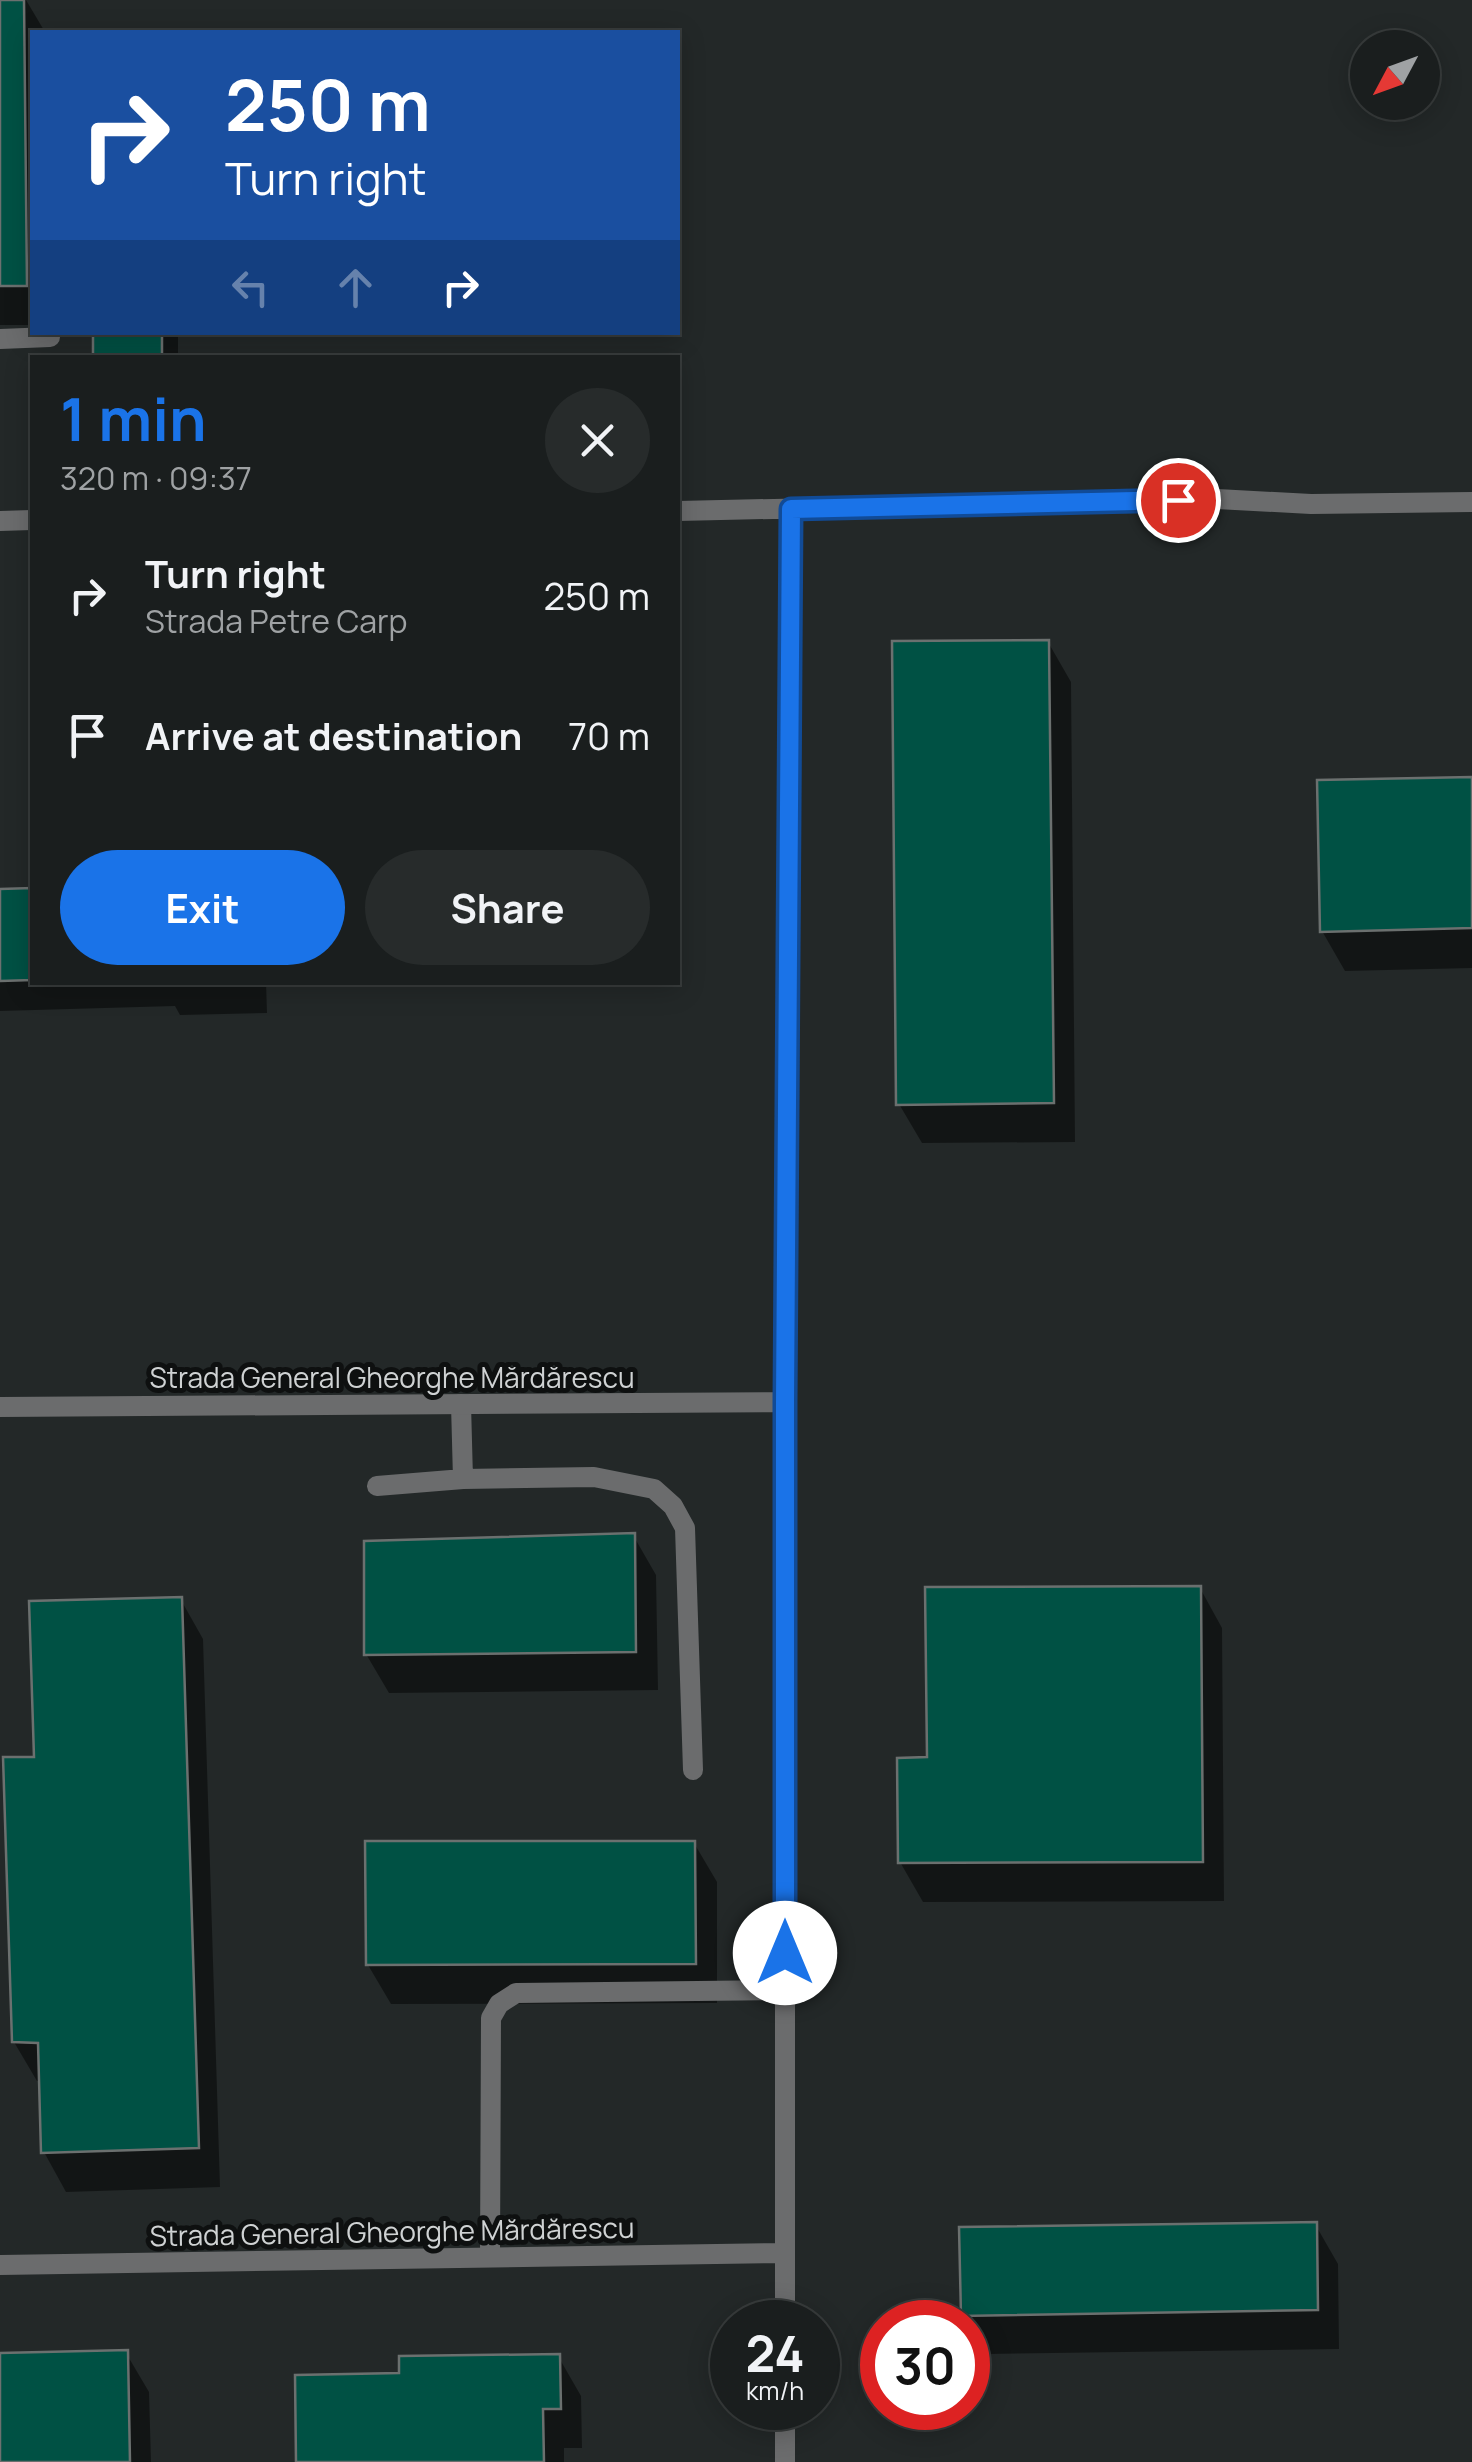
<!DOCTYPE html>
<html lang="en">
<head>
<meta charset="utf-8">
<style>
  body { margin:0; font-family:Manrope,sans-serif; background:#272b2b; color:#f1f3f6; height:100vh; display:flex; flex-direction:column; font-size:38px; white-space:nowrap }
  * { box-sizing:border-box; margin:0 }
  p { font-size:32px; color:#9fa2a4 }
  .icon { flex:none; width:55px; height:55px; fill:none; stroke:currentColor; stroke-width:2; stroke-linecap:round; stroke-linejoin:round }
  .map { position:relative; flex:1; overflow:hidden }
  .sheet { position:absolute; left:30px; top:355px; width:650px; height:630px; display:flex; flex-direction:column; background:#1a1e1e; border-radius:0px; box-shadow:0 5px 25px #0003,0 0 0 2px #383c3c }
  .sheet>* { flex:none }
  .top-card { position:absolute; left:30px; top:30px; width:650px; height:305px; border-radius:0px; box-shadow:0 5px 25px #0003,0 0 0 2px #383c3c; background:#1a4fa0; color:#fff; overflow:hidden }
  .needle { width:65px; rotate:229deg }
  .fabs { position:absolute; left:1350px; top:30px; display:grid; gap:20px }
  .fabs a { display:grid; place-items:center; width:90px; height:90px; border-radius:50%; background:#1a1e1e; box-shadow:0 5px 25px #0003,0 0 0 2px #383c3c; font-size:50px }
  .speed { position:absolute; left:710px; top:2300px; display:flex; gap:20px; font-size:50px; font-weight:700; text-align:center }
  .speed>* { display:grid; place-content:center; width:130px; height:130px; border-radius:50%; background:#1a1e1e; box-shadow:0 5px 25px #0003,0 0 0 2px #383c3c; line-height:1 }
  .speed small { font-size:25px; font-weight:400 }
  .speed .limit { border:15px solid #d22; background:#fff; color:#111 }
  .pin { position:absolute; display:grid; place-items:center; width:85px; height:85px; color:#fff; margin:-42px; border:5px solid #fff; border-radius:50%; box-shadow:0 2px 10px #0007 }
  .me { position:absolute; width:110px; margin:-55px; rotate:0deg; stroke-linejoin:round; filter:drop-shadow(0 0 8px #0008) }
  .turn { display:flex; align-items:center; gap:35px; height:210px; padding:0 30px; font-size:45px }
  .turn .icon { width:130px; height:130px; stroke-width:2.5 }
  .turn b { display:block; font-size:70px; line-height:85px }
  .lanes { display:flex; align-items:center; height:95px; padding:0 30px; background:#0003; justify-content:center; gap:50px; direction:ltr }
  .lanes .off { opacity:.35 }
  .round { display:grid; place-items:center; flex:none; width:105px; height:105px; border-radius:52px; background:#272b2b }
  .summary { display:flex; align-items:center; justify-content:space-between; height:170px; padding:0 30px }
  h1 { font-size:60px; font-weight:700; line-height:75px; color:#1a73e8 }
  .button { display:flex; gap:20px; margin-top:auto; padding:20px 30px }
  .button a { flex:1; height:115px; border-radius:60px; background:#1a73e8; color:#fff; font-size:40px; font-weight:700; line-height:115px; text-align:center }
  .button a+a { background:#272b2b; color:#f1f3f6 }
  ul { padding:0; list-style:none }
  li { display:flex; align-items:center; gap:30px; height:140px; padding:0 30px }
  li div { flex:1 }
  li b { display:block; font-size:38px }
  li em { font-style:normal }
  .map>svg:first-child { display:block }
  .shadow { fill:#0007 }
  .building { fill:#005144; stroke:#6b706f; stroke-width:2.5 }
  .lines { fill:none; stroke-linecap:round; stroke-linejoin:round }
  .service { stroke:#6b6c6d; stroke-width:20 }
  .minor { stroke:#6b6c6d; stroke-width:20 }
  .route-casing { stroke:#114b97; stroke-width:25 }
  .route { stroke:#1a73e8; stroke-width:18 }
  .labels { text-anchor:middle; dominant-baseline:central; stroke-width:10; stroke-linejoin:round; paint-order:stroke }
  .street-label { font-size:28px; fill:#cfd2d3; stroke:#0e1010 }
</style>
</head>
<body>
<div class="map">
<svg width="1472" height="2462" viewBox="0 0 1472 2462">
  <rect width="100%" height="100%" fill="#232828"/>
  <!-- shadow -->
  <path class="shadow" d="M 0,0 L 26,0 L 45,32 L 32,32 L 32,325 L 0,325 Z
    M 95,332 L 178,332 L 178,358 L 95,358 Z
    M 1048,642 L 1071,682 L 1075,1142 L 922,1143 L 899,1104 Z
    M 1472,780 L 1472,968 L 1345,971 L 1322,931 Z
    M 32,890 L 32,982 L 266,982 L 267,1013 L 180,1015 L 175,1006 L 0,1011 L 0,892 Z
    M 633,1535 L 656,1575 L 658,1690 L 389,1693 L 366,1654 Z
    M 1200,1588 L 1222,1628 L 1224,1901 L 923,1902 L 900,1862 L 929,1760 Z
    M 181,1600 L 203,1639 L 220,2187 L 66,2192 L 44,2152 L 41,2081 L 37,2081 L 14,2042 L 36,1759 Z
    M 694,1843 L 717,1882 L 717,2003 L 391,2004 L 368,1965 Z
    M 1315,2224 L 1338,2264 L 1339,2349 L 986,2354 L 963,2315 Z
    M 126,2353 L 149,2392 L 151,2462 L 0,2462 L 0,2355 Z
    M 558,2356 L 581,2396 L 582,2448 L 564,2448 L 564,2462 L 299,2462 L 401,2376 Z"/>
  <!-- building -->
  <path class="building" d="M 0,0 L 24,0 L 27,286 L 0,286 Z
    M 93,332 L 162,332 L 162,358 L 93,358 Z
    M 1049,640 L 1054,1103 L 896,1105 L 892,641 Z
    M 1472,777 L 1472,928 L 1320,932 L 1317,780 Z
    M 32,888 L 32,980 L 0,981 L 0,889 Z
    M 635,1533 L 636,1652 L 364,1655 L 364,1541 Z
    M 1201,1586 L 1203,1862 L 898,1863 L 897,1758 L 927,1757 L 925,1587 Z
    M 182,1597 L 199,2148 L 41,2153 L 38,2043 L 12,2042 L 3,1757 L 34,1757 L 29,1601 Z
    M 365,1841 L 695,1841 L 696,1964 L 366,1965 Z
    M 1317,2222 L 1318,2310 L 961,2316 L 959,2227 Z
    M 128,2350 L 130,2462 L 0,2462 L 0,2353 Z
    M 560,2354 L 561,2409 L 543,2409 L 544,2462 L 296,2462 L 295,2375 L 399,2373 L 399,2356 Z"/>
  <g class="lines">
    <!-- service -->
    <path class="service" d="M 0,339 L 50,337
      M 461,1404 L 463,1479
      M 377,1486 L 463,1479 L 594,1477 L 654,1489 L 673,1506 L 685,1528 L 693,1770
      M 490,2257 L 491,2018 L 499,2004 L 516,1993 L 785,1990"/>
    <!-- minor -->
    <path class="minor" d="M 678,511 L 1217,499 L 1311,504 L 1472,502
      M 0,521 L 32,520
      M 0,1407 L 785,1402
      M 0,2265 L 785,2253
      M 785,2322 L 785,1402 L 791,509
      M 785,2408 L 785,2462"/>
  </g>
  <g class="lines">
    <defs>
      <path id="route" d="M 785,1953 L 785,1402 L 791,509 L 1178,500"/>
    </defs>
    <!-- route casing -->
    <use href="#route" class="route-casing"/>
    <!-- route -->
    <use href="#route" class="route"/>
  </g>
  <g class="labels">
    <!-- street labels -->
    <g class="street-label">
      <text x="392" y="1377">Strada General Gheorghe Mărdărescu</text>
      <text transform="translate(392 2231) rotate(-1)">Strada General Gheorghe Mărdărescu</text>
    </g>
  </g>
</svg>
<div class="fabs">
<a><svg class="needle" viewBox="-14 -14 28 28"><path d="M0-13l5 13h-10z" fill="#e53935"/><path d="M0 13l5-13h-10z" fill="#9fa2a4"/></svg></a>
</div>
<div class="speed"><div>24<small>km/h</small></div><div class="limit">30</div></div>
<div class="pin" style="left:1178px;top:500px;background:#d93025"><svg class="icon" aria-label="arrive" viewBox="0 0 24 24"><path d="M6 21V4h12l-3 4 3 4H6"/></svg></div>
<svg class="me" style="left:785px;top:1953px" viewBox="-20 -20 40 40"><circle r="19" fill="#fff"/><path d="M0-13L10 11 0 6-10 11z" fill="#1a73e8"/></svg>
<div class="top-card">
<div class="turn"><svg class="icon" aria-label="right" viewBox="0 0 24 24"><path d="M7 20v-9h11M14 6l5 5-5 5"/></svg><div><b>250 m</b>Turn right</div></div>
<div class="lanes"><svg class="icon off" aria-label="left" viewBox="0 0 24 24"><path d="M17 20v-9H6M10 6l-5 5 5 5"/></svg><svg class="icon off" aria-label="ahead" viewBox="0 0 24 24"><path d="M12 20V5M6 11l6-6 6 6"/></svg><svg class="icon" aria-label="right" viewBox="0 0 24 24"><path d="M7 20v-9h11M14 6l5 5-5 5"/></svg></div>
</div>
<section class="sheet">
<div class="summary"><div><h1>1 min</h1><p>320 m · 09:37</p></div><a class="round"><svg class="icon" aria-label="close" viewBox="0 0 24 24"><path d="M6 6l12 12M18 6L6 18"/></svg></a></div>
<ul>
<li><svg class="icon" aria-label="right" viewBox="0 0 24 24"><path d="M7 20v-9h11M14 6l5 5-5 5"/></svg><div><b>Turn right</b><p>Strada Petre Carp</p></div><em>250 m</em></li>
<li><svg class="icon" aria-label="arrive" viewBox="0 0 24 24"><path d="M6 21V4h12l-3 4 3 4H6"/></svg><div><b>Arrive at destination</b></div><em>70 m</em></li>
</ul>
<div class="button"><a>Exit</a><a>Share</a></div>
</section>
</div>
</body>
</html>
